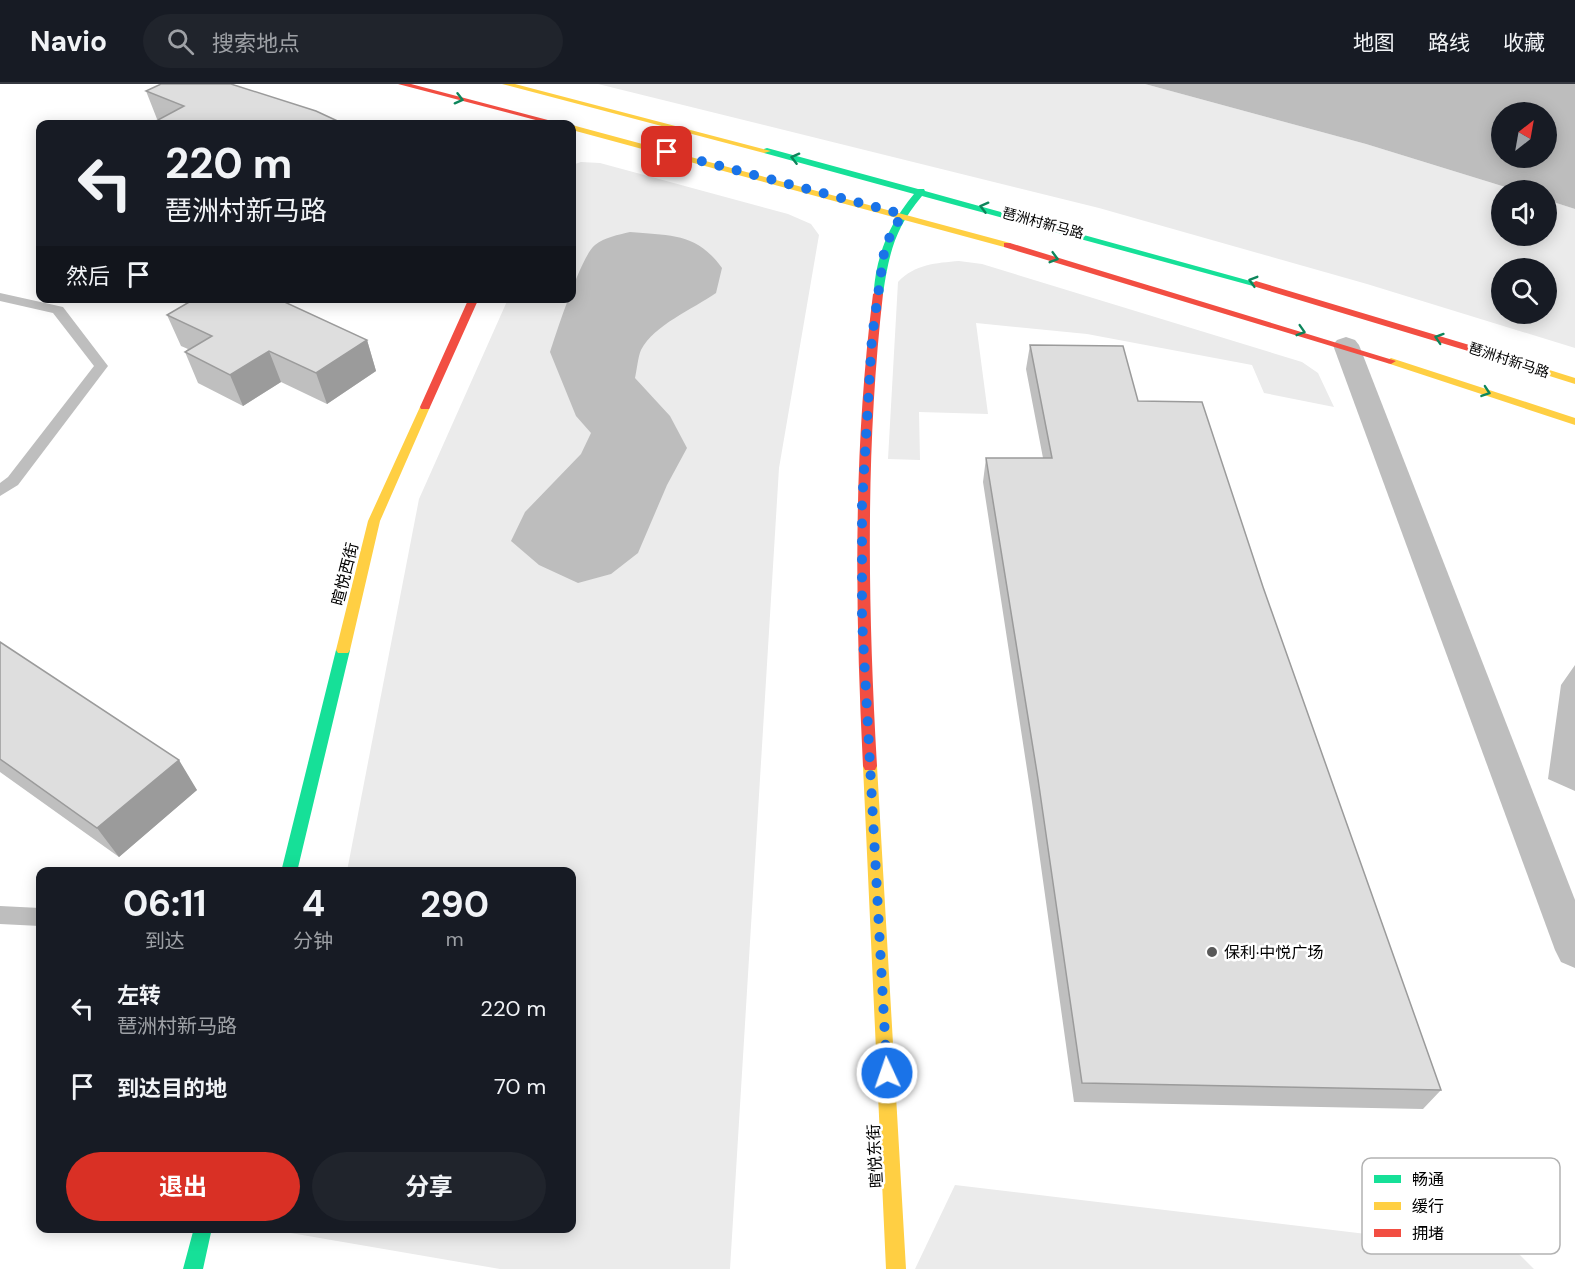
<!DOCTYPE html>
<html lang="zh">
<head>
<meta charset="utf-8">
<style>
  body { margin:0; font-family:"DM Sans","Noto Sans SC",sans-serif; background:#20242c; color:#f1f3f6; height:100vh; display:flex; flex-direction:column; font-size:22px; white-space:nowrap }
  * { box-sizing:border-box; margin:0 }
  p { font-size:20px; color:#9ea1a6 }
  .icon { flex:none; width:33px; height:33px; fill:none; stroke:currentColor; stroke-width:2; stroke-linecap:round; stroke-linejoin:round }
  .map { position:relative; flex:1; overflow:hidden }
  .sheet { position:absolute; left:36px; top:783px; width:540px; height:366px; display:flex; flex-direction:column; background:#171b24; border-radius:12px; box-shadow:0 3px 15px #0003 }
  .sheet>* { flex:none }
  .guide { position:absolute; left:36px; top:36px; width:540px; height:183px; border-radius:12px; box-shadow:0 3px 15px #0003; background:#171b24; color:#f1f3f6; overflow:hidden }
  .needle { width:39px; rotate:31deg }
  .buttons { position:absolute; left:1491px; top:18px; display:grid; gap:12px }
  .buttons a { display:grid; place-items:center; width:66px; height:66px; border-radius:50%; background:#171b24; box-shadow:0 3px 15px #0003; font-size:30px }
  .pin { position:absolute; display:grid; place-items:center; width:51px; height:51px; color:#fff; margin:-26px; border-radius:12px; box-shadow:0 3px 9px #0006 }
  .me { position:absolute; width:66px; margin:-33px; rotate:357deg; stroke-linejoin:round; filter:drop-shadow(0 0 4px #0008) }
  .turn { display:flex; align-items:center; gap:21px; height:126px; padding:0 30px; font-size:27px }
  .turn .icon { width:78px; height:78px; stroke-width:2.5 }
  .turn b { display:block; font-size:42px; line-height:51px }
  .then { display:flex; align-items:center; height:57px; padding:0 30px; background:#0003; gap:12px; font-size:22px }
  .eta { display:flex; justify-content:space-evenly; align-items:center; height:102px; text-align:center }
  .eta b { font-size:36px; font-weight:700; line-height:42px }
  .primary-button { display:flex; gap:12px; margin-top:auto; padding:12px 30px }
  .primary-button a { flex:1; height:69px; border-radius:36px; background:#d93025; color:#fff; font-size:24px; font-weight:700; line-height:69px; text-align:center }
  .primary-button a+a { background:#20242c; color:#f1f3f6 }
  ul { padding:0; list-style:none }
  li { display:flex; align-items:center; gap:18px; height:78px; padding:0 30px }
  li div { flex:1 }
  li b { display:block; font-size:22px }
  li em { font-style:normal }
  header { display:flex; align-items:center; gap:36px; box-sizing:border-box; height:84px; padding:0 30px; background:#171b24; border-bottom:2px solid #363941 }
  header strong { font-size:28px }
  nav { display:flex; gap:33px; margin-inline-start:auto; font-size:21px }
  .search { width:420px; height:54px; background:#20242c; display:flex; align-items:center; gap:15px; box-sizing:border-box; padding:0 21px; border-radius:33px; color:#9ea1a6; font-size:22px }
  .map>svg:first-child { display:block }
  .green { fill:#ebebeb; fill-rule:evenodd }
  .water { fill:#bdbdbd; fill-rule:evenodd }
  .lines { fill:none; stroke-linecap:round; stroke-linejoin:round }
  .lane { fill:#bebebe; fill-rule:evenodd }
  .street { fill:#bebebe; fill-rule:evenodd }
  .fast { fill:#16e098; fill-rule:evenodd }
  .slow { fill:#ffcf43; fill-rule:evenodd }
  .jam { fill:#f24e42; fill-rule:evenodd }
  .wall { fill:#bfbfbf }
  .shaded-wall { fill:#9b9b9b }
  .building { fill:#dedede; stroke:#9b9b9b; stroke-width:1.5 }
  .oneway { stroke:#0d865b }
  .route { stroke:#1a73e8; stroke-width:10; stroke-dasharray:0 18 }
  .poi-dot { fill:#595959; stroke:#fff; stroke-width:2 }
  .labels { text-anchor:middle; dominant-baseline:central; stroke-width:5; stroke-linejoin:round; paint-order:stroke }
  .far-street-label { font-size:14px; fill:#000; stroke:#fff }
  .street-label { font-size:16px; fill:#000; stroke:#fff }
  .poi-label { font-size:16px; fill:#000; stroke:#fff; text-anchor:start }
  .key { fill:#fff; stroke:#b2b2b2; stroke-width:1.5 }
  .key-label { font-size:16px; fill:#000 }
</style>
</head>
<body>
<header>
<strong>Navio</strong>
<div class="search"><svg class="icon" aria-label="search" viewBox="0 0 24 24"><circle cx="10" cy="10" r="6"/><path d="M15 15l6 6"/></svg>搜索地点</div>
<nav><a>地图</a><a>路线</a><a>收藏</a></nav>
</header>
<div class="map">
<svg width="1575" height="1185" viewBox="0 0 1575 1185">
  <rect width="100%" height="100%" fill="#fff"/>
  <!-- green -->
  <path class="green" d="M 598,0 L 1145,0 L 1366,60 L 1515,106 L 1502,106 L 1502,152 L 1546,152 L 1547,116 L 1575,125 L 1575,264 L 1367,200 L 1099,124 ZM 1502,184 L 1546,184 L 1546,230 L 1502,230 Z
    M 581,78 L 600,79 L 788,130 L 811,140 L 819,151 L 779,384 L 730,1185 L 500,1185 L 279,1147 L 279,1144 L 572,1144 L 572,788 L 347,787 L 419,415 L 508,215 L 572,214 L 572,81 Z
    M 959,177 L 982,180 L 1302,278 L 1318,289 L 1334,323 L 1264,309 L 1252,281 L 1087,250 L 976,239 L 988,330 L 919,328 L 920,376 L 888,375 L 898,198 C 915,180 936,179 959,177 Z
    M 955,1101 L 1517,1168 L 1534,1185 L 915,1185 Z"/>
  <!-- water -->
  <path class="water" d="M 1145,0 L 1575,0 L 1575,125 L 1547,116 L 1546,106 L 1515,106 L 1366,60 ZM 1502,28 L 1546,28 L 1546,74 L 1502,74 Z
    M 630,148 C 671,152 696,148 722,184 L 716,209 C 693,225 654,241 641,266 C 638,273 637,285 635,294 L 670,332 L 687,364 L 667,401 L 638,469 L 611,490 L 578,499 L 539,481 L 511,457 L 525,428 L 581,370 L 591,349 L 576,332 L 550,268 C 557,247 581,172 595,161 C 605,153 618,151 630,148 Z"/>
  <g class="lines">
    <!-- lane -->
    <path class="lane" d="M 0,209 L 63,223 L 108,282 L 18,401 L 0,412 L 0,399 L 8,393 L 94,282 L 53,229 L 0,217 Z
      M 0,822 L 40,824 L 40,842 L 0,840 Z"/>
    <!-- street -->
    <path class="street" d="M 1346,253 L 1355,256 L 1359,261 L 1575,816 L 1575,884 L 1561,878 L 1555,866 L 1333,261 L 1337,256 Z"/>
    <!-- fast -->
    <path class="fast" d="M 767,64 L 918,105 L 924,105 L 925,107 L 1261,200 L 1253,202 L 922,112 C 895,144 889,169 883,210 L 881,212 L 875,212 C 873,205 875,197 876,189 C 882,158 894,134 914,110 L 764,69 L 764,65 Z
      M 343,561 L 350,566 L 297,788 L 281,788 L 336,566 Z
      M 194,1144 L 212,1144 L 203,1185 L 183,1185 Z"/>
    <!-- slow -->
    <path class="slow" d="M 502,0 L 515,0 L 771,67 L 764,69 Z
      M 572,41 L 1010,159 L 1012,161 L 1004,163 L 572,46 Z
      M 1502,271 L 1575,294 L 1575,300 L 1498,276 L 1497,274 Z
      M 1391,274 L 1575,334 L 1575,341 L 1387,279 L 1386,277 Z
      M 425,320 L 430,323 L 380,437 L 350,566 L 348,569 L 338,569 L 336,566 L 368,437 L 420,323 Z
      M 870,676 L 875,678 L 877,682 L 906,1185 L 886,1185 L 863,682 L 865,678 Z"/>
    <!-- jam -->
    <path class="jam" d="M 398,0 L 411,0 L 563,40 L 551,40 Z
      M 1004,159 L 1010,159 L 1396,277 L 1391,280 L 1387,279 L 1004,163 Z
      M 1256,197 L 1506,272 L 1507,274 L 1502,277 L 1498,276 L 1253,202 L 1251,200 Z
      M 878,207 L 883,210 C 865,368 868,524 877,682 L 875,686 L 865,686 L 863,682 C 855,524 853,367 873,210 Z
      M 469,214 L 479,214 L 430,323 L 429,325 L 421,325 L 420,323 Z"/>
  </g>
  <!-- wall -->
  <path class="wall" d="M 146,7 L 344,40 L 158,40 L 156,37 L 159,36 L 157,35 Z
    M 167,231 L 367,256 L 376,287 L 327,320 L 281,298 L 243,322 L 198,299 L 185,268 L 188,265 L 181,262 Z
    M 1030,261 L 1138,317 L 1263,503 L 1441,1006 L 1423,1025 L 1074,1018 L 1032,718 L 983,398 L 986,374 L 1043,374 L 1026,285 Z
    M 0,558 L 197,706 L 119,773 L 0,688 Z
    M 1575,581 L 1575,707 L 1548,695 L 1561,601 Z"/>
  <!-- shaded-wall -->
  <path class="shaded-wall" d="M 367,256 L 376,287 L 327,320 L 316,289 Z
    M 269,267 L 281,298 L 243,322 L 230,291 Z
    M 179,676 L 197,706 L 119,773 L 97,744 Z"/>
  <!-- building -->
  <path class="building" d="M 161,0 L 231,0 L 316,27 L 344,40 L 230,40 L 221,37 L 214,40 L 166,40 L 156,37 L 184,22 L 146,7 Z
    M 196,214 L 276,214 L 367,256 L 316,289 L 269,267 L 230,291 L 185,268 L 212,252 L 167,231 Z
    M 1030,261 L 1123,262 L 1138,317 L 1202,318 L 1263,503 L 1441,1006 L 1082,999 L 1038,695 L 986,374 L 1052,374 Z
    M 0,558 L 179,676 L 97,744 L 0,675 Z"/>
  <!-- one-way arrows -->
  <defs><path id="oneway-chevron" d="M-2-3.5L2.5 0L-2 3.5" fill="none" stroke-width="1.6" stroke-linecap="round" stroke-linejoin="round" transform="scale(1.5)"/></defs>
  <g class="oneway">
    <use href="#oneway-chevron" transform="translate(459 15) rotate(15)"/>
    <use href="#oneway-chevron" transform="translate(795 74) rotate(-166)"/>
    <use href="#oneway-chevron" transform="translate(984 123) rotate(-165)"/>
    <use href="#oneway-chevron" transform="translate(1054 174) rotate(16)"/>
    <use href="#oneway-chevron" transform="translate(1253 197) rotate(-164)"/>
    <use href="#oneway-chevron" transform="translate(1301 247) rotate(17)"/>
    <use href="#oneway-chevron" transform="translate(1439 254) rotate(-162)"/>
    <use href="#oneway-chevron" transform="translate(1486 308) rotate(19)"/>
  </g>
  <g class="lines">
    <!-- route -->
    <path class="route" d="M 667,68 L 902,130 L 885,162 L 872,253 L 862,421 L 862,535 L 887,989"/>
  </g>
  <!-- markers -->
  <circle class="poi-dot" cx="1212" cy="868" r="6"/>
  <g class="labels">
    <!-- far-street labels -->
    <g class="far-street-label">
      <text transform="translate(1043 139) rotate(15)">琶洲村新马路</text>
      <text transform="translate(1509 276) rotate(18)">琶洲村新马路</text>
    </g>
    <!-- street labels -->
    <g class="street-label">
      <text transform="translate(345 490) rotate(-76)">暄悦西街</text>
      <text transform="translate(875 1072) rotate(-93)">暄悦东街</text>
    </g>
    <!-- poi labels -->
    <g class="poi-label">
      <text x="1224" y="868">保利·中悦广场</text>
    </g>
  </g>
  <!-- legend -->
  <rect x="1362" y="1074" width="198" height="96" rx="9" class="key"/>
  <rect x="1374" y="1091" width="27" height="8" fill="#16e098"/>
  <rect x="1374" y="1118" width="27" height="8" fill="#ffcf43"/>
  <rect x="1374" y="1145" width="27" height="8" fill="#f24e42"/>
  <g class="key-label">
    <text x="1412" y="1101">畅通</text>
    <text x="1412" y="1128">缓行</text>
    <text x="1412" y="1155">拥堵</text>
  </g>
</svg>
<div class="buttons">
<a><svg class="needle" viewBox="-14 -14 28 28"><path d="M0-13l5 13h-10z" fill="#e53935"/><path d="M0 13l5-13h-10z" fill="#9ea1a6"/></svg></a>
<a><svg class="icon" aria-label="sound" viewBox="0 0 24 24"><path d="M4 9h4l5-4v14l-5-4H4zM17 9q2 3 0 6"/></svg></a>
<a><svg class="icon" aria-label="search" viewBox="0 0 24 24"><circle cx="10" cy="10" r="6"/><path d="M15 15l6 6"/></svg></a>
</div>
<div class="pin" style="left:667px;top:68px;background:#d93025"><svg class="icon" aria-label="arrive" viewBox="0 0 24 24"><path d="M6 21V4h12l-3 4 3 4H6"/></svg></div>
<svg class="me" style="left:887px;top:989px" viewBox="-20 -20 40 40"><circle r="17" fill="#1a73e8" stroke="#fff" stroke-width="3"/><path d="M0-11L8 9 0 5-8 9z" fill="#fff"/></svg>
<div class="guide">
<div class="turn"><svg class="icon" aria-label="left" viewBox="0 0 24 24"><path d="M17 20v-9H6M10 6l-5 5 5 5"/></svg><div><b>220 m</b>琶洲村新马路</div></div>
<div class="then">然后<svg class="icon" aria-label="arrive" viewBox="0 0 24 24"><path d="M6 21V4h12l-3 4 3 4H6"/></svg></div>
</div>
<section class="sheet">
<div class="eta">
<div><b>06:11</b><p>到达</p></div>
<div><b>4</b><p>分钟</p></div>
<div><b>290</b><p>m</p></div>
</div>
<ul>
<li><svg class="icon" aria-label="left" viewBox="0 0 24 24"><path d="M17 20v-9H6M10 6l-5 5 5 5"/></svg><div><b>左转</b><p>琶洲村新马路</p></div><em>220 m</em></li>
<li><svg class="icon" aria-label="arrive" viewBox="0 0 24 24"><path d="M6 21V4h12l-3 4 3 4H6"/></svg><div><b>到达目的地</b></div><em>70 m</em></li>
</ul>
<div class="primary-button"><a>退出</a><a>分享</a></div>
</section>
</div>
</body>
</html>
